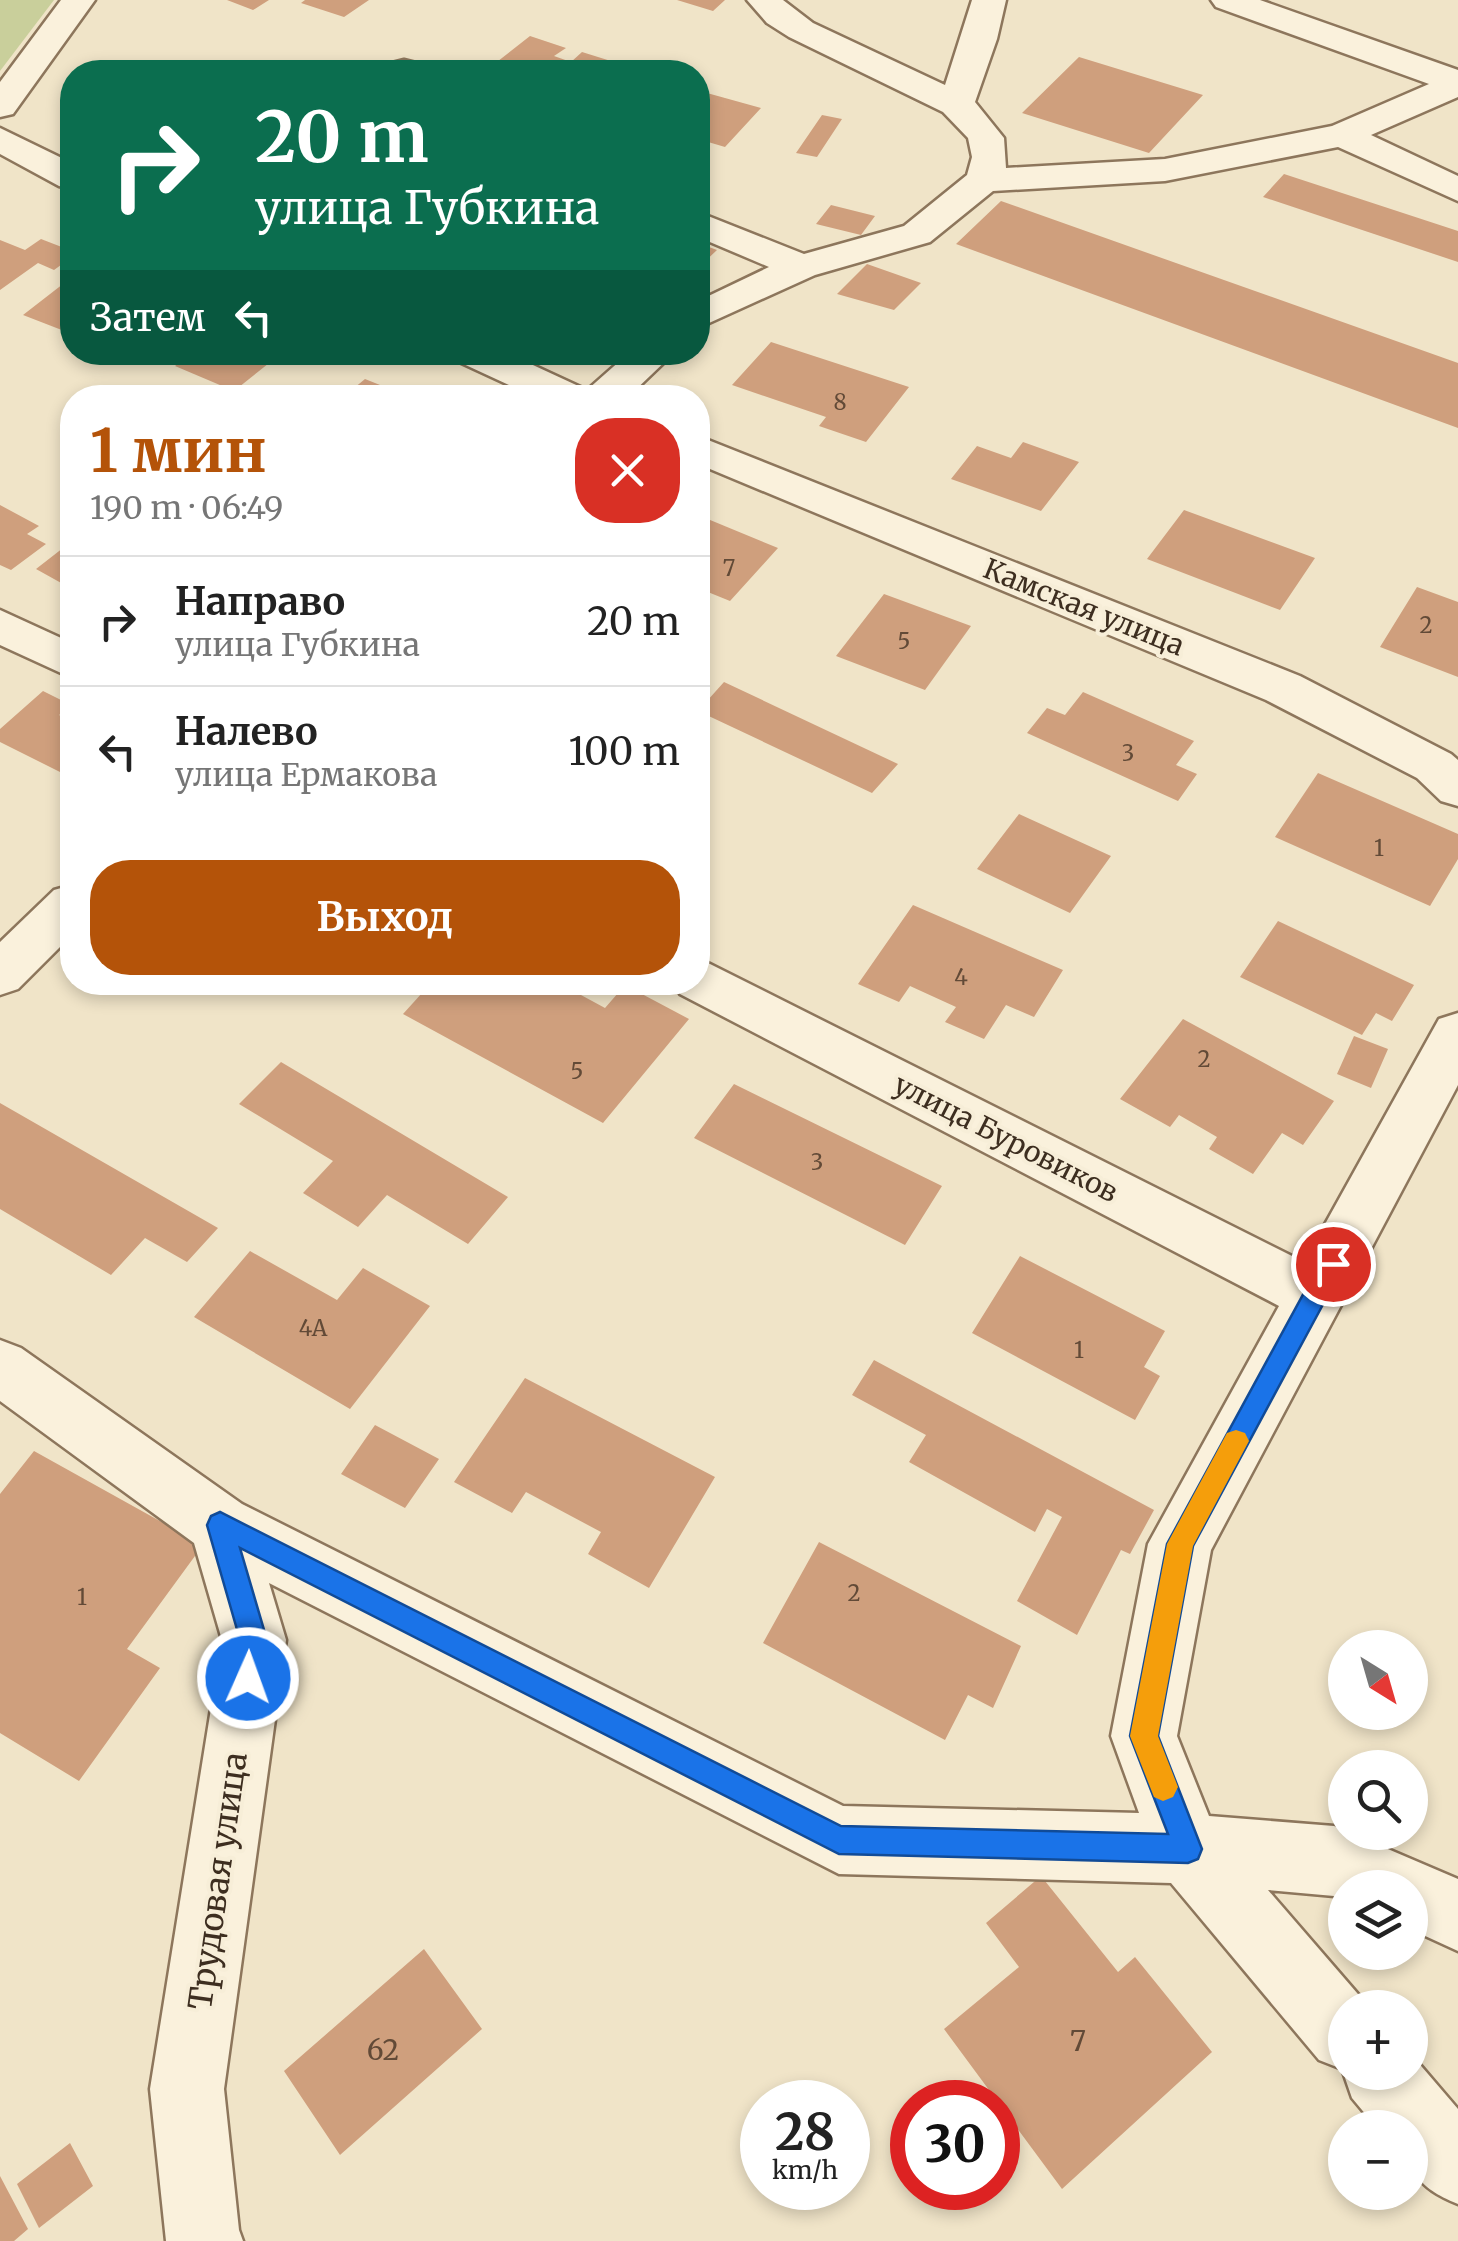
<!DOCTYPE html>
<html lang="ru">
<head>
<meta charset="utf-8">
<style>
  body { margin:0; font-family:Merriweather,serif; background:#f6f6f6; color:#222; height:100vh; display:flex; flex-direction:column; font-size:38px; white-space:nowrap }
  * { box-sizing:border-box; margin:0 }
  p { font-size:32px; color:#767676 }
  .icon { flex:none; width:55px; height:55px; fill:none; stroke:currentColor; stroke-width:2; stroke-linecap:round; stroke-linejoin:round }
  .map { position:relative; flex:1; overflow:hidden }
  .side { position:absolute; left:60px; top:385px; width:650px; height:610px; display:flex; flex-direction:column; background:#fff; border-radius:40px; box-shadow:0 5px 15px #0003 }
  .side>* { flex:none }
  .hud { position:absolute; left:60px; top:60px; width:650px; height:305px; border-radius:40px; box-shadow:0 5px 15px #0003; background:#0b6e4f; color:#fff; overflow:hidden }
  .needle { width:65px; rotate:143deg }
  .controls { position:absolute; left:1328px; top:1630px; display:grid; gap:20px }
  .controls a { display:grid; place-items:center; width:100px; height:100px; border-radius:50%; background:#fff; box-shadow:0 5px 15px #0003; font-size:50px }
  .speed { position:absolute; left:740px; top:2080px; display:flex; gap:20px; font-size:50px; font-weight:700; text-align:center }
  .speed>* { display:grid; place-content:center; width:130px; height:130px; border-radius:50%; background:#fff; box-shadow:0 5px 15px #0003; line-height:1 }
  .speed small { font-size:25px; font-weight:400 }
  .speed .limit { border:15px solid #d22; background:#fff; color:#111 }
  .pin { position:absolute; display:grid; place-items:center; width:85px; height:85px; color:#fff; margin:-42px; border:5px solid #fff; border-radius:50%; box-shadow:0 2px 10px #0007 }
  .me { position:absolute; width:110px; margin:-55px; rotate:2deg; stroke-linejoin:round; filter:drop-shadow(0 0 8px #0008) }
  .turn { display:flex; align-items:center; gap:35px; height:210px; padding:0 30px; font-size:45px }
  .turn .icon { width:130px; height:130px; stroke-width:2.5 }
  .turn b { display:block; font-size:70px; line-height:85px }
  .then { display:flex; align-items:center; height:95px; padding:0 30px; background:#0003; gap:20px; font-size:38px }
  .round { display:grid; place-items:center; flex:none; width:105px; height:105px; border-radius:40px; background:#f6f6f6 }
  .head { display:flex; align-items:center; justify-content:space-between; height:170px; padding:0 30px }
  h1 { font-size:60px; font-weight:700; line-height:75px; color:#b45309 }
  .action { display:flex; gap:20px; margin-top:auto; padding:20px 30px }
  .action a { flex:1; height:115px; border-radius:40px; background:#b45309; color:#fff; font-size:40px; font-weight:700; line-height:115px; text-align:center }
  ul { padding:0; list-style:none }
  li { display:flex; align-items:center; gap:30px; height:130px; padding:0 30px; border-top:2px solid #e0e0e0 }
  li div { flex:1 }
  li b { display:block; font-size:38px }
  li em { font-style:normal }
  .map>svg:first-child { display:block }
  .green { fill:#c9cf9b }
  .building { fill:#cf9f7d }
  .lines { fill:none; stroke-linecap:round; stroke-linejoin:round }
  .minor-casing { stroke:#8d765c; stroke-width:5 }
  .minor { fill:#faf1dc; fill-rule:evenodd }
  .route { fill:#1a73e8; stroke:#114b97; stroke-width:2.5 }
  .slow { fill:#f59e0b }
  .labels { text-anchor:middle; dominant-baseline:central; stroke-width:8; stroke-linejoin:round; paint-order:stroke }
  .number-label { font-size:22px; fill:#624a37 }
  .street-label { font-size:28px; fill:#3d2e20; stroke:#f7eed8 }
  .near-number-label { font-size:28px; fill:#624a37 }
  .near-street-label { font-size:32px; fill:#3d2e20; stroke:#f7eed8 }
</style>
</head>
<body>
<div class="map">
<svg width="1458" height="2241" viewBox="0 0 1458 2241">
  <rect width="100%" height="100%" fill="#f0e4c8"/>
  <!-- green -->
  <path class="green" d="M 0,0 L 54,0 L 0,71 Z"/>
  <!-- building -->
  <path class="building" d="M 227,0 L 269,0 L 253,10 Z
    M 305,0 L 369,0 L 344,17 L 301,3 Z
    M 677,0 L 725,0 L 713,11 Z
    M 530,36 L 566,48 L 554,56 L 571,62 L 582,52 L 614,62 L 601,72 L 484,72 Z
    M 1079,57 L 1203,95 L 1149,153 L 1022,113 Z
    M 707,93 L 761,108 L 725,147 L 698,139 L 698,104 Z
    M 822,115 L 842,119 L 817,157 L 796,153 Z
    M 1284,174 L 1458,231 L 1458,262 L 1263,197 Z
    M 1001,201 L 1458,363 L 1458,428 L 956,244 Z
    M 831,205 L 875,216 L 861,235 L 816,224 Z
    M 41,239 L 72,251 L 72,257 L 54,270 L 38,263 L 0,290 L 0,240 L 25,250 Z
    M 698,243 L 717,250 L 698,268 Z
    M 867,264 L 921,283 L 894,310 L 837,294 Z
    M 72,277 L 72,334 L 23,315 Z
    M 771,342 L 909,387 L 866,442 L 819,426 L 826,417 L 732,385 Z
    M 193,352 L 283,352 L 234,391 L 175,366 Z
    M 365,379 L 410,397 L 410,398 L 342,398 Z
    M 1023,442 L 1079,462 L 1041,511 L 951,479 L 977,446 L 1011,458 Z
    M 0,505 L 39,526 L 27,534 L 46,544 L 11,570 L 0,565 Z
    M 1184,510 L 1315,558 L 1280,610 L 1147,559 Z
    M 698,515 L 778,548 L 730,601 L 698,588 Z
    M 72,541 L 72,589 L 36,569 Z
    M 1417,587 L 1458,602 L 1458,677 L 1380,647 Z
    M 884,594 L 971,626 L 925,690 L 836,656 Z
    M 724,682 L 881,756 L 898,764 L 872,793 L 698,711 Z
    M 43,691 L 71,705 L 59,715 L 72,722 L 72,778 L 0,742 L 0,729 Z
    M 1083,692 L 1194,741 L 1176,765 L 1197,774 L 1178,801 L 1027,733 L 1047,708 L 1065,715 Z
    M 1318,773 L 1458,834 L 1458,859 L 1430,906 L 1275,837 Z
    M 1019,814 L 1111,856 L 1070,913 L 977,869 Z
    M 913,905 L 1063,970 L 1034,1017 L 1006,1005 L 984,1039 L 945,1022 L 956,1007 L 910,986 L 899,1002 L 858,984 Z
    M 1278,921 L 1414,985 L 1392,1021 L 1376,1013 L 1362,1035 L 1240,977 Z
    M 432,982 L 557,982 L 605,1008 L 625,985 L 689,1019 L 603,1123 L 403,1014 Z
    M 1183,1019 L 1334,1101 L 1303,1145 L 1282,1133 L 1253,1174 L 1209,1149 L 1217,1137 L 1179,1115 L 1170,1127 L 1120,1099 Z
    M 1354,1036 L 1388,1049 L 1371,1088 L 1337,1074 Z
    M 281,1062 L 508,1197 L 468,1244 L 387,1195 L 358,1227 L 303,1193 L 333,1161 L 239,1104 Z
    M 734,1084 L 942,1186 L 905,1245 L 694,1138 Z
    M 0,1103 L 218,1228 L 187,1262 L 145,1238 L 111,1275 L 0,1209 Z
    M 250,1251 L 337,1300 L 363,1268 L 430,1306 L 350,1409 L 194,1317 Z
    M 1020,1256 L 1165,1331 L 1144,1367 L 1160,1376 L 1135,1420 L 972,1333 Z
    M 874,1360 L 1154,1510 L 1130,1554 L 1121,1550 L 1077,1635 L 1017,1601 L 1062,1517 L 1047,1509 L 1035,1532 L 909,1462 L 926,1435 L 852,1395 Z
    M 525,1378 L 715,1477 L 649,1588 L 588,1554 L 601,1532 L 526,1492 L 512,1513 L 454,1482 Z
    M 375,1425 L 439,1459 L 405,1508 L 341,1474 Z
    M 34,1451 L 203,1545 L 127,1649 L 160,1668 L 79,1781 L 0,1733 L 0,1494 Z
    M 819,1542 L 1021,1646 L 993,1708 L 968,1695 L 945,1740 L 763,1643 Z
    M 1041,1876 L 1118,1972 L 1135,1957 L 1212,2052 L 1062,2189 L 944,2029 L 1019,1967 L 986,1923 Z
    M 424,1949 L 482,2029 L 340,2155 L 284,2071 Z
    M 70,2143 L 93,2186 L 39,2228 L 17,2184 Z
    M 0,2176 L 28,2229 L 14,2241 L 0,2241 Z"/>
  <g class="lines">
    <defs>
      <path id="minor" d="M 61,0 L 95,0 L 13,114 L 0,117 L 0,82 Z
        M 747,0 L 783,0 L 813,23 L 945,85 L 972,0 L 1006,0 L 997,39 L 975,102 L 1004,138 L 1006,168 L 1165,159 L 1332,126 L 1429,84 L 1216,7 L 1211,0 L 1260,0 L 1458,70 L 1458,97 L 1371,135 L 1458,176 L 1458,201 L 1338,147 L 1165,181 L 993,191 L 930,242 L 815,275 L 698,328 L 698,301 L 769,267 L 698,237 L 698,212 L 804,254 L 904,226 L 967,175 L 972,157 L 968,138 L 943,112 L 789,37 L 767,23 Z
        M 404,60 L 416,63 L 420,72 L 384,72 L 392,63 Z
        M 0,128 L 72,163 L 72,189 L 59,186 L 0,154 Z
        M 451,352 L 505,352 L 587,390 L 630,352 L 675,352 L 627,398 L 537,398 L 457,361 Z
        M 698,436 L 1300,676 L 1451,754 L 1458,760 L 1458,806 L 1441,801 L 1417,778 L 1266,700 L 698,464 Z
        M 0,610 L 72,643 L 72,678 L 0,645 Z
        M 72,885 L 72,935 L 18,989 L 0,995 L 0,942 L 54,890 Z
        M 698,958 L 1304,1262 L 1439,1019 L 1458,1013 L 1458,1085 L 1211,1550 L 1177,1736 L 1209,1816 L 1334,1826 L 1458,1879 L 1458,1951 L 1410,1929 L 1410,1888 L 1345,1888 L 1345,1900 L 1334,1896 L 1268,1890 L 1370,2008 L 1345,2008 L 1345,2072 L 1410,2072 L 1410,2053 L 1458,2109 L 1458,2204 C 1415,2186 1410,2173 1410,2128 L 1377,2128 L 1352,2098 L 1342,2069 L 1319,2060 L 1171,1883 L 839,1874 L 269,1583 L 286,1640 L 224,2089 L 239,2230 L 243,2241 L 166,2241 L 150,2089 L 222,1640 L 194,1543 L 0,1401 L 0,1340 L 21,1348 L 242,1504 L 843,1806 L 1139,1813 L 1111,1736 L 1148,1544 L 1279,1306 L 680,994 L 674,982 L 698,982 Z"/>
    </defs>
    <!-- minor casing -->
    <use href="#minor" class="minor-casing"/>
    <!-- minor -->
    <use href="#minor" class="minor"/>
  </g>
  <!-- route -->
  <path class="route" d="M 1333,1253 L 1341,1256 L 1345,1264 L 1341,1271 L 1193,1546 L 1158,1736 L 1202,1849 L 1198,1859 L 1188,1863 L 839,1854 L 240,1548 L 267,1640 L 258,1687 L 248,1691 L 239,1687 L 235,1678 L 240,1640 L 207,1525 L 211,1516 L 220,1512 L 841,1826 L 1168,1834 L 1130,1736 L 1167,1544 L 1324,1256 Z"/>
  <!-- slow -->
  <path class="slow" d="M 1236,1430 L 1245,1433 L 1249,1441 L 1193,1546 L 1158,1736 L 1178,1787 L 1173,1797 L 1163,1801 L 1154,1797 L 1130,1736 L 1167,1544 L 1227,1433 Z"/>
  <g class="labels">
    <!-- number labels -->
    <g class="number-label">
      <text x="840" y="402">8</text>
      <text x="729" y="568">7</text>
      <text x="1426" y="625">2</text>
      <text x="904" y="641">5</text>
      <text x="1128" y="753">3</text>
      <text x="1379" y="848">1</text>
      <text x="961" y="977">4</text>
      <text x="1204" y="1059">2</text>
      <text x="577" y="1071">5</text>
      <text x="817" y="1162">3</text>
      <text x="313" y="1328">4А</text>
      <text x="1079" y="1350">1</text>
      <text x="854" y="1593">2</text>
      <text x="82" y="1597">1</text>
    </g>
    <!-- street labels -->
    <g class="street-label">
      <text transform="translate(1084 607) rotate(22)">Камская улица</text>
      <text transform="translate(1006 1138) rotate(27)">улица Буровиков</text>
    </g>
    <!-- near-number labels -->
    <g class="near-number-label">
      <text x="1078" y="2041">7</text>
      <text x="383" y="2050">62</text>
    </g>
    <!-- near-street labels -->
    <g class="near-street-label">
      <text transform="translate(218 1881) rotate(-82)">Трудовая улица</text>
    </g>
  </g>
</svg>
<div class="controls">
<a><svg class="needle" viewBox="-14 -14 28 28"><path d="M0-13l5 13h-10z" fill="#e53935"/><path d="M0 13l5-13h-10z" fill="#767676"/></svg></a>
<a><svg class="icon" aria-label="search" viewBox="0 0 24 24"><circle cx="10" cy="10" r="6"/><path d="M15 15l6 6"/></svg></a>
<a><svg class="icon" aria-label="layers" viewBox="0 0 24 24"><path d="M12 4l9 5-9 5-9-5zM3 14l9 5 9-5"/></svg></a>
<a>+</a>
<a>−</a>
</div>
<div class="speed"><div>28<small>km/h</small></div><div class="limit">30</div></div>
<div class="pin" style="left:1333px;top:1264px;background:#d93025"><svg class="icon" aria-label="arrive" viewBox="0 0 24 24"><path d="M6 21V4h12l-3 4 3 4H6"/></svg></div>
<svg class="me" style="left:248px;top:1678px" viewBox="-20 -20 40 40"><circle r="17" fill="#1a73e8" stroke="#fff" stroke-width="3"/><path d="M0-11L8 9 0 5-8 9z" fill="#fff"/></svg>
<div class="hud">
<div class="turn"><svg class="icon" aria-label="right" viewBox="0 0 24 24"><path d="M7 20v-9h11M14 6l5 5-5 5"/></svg><div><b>20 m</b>улица Губкина</div></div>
<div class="then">Затем<svg class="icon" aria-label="left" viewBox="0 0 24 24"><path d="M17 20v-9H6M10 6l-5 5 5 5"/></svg></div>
</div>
<section class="side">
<div class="head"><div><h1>1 мин</h1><p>190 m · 06:49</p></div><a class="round" style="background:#d93025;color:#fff"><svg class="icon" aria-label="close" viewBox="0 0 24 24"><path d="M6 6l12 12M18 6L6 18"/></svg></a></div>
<ul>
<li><svg class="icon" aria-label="right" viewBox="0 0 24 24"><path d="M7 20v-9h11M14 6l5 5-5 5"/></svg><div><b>Направо</b><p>улица Губкина</p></div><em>20 m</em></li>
<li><svg class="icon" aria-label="left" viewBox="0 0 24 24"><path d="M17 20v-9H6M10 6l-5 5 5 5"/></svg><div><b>Налево</b><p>улица Ермакова</p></div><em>100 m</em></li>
</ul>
<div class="action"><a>Выход</a></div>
</section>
</div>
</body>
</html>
